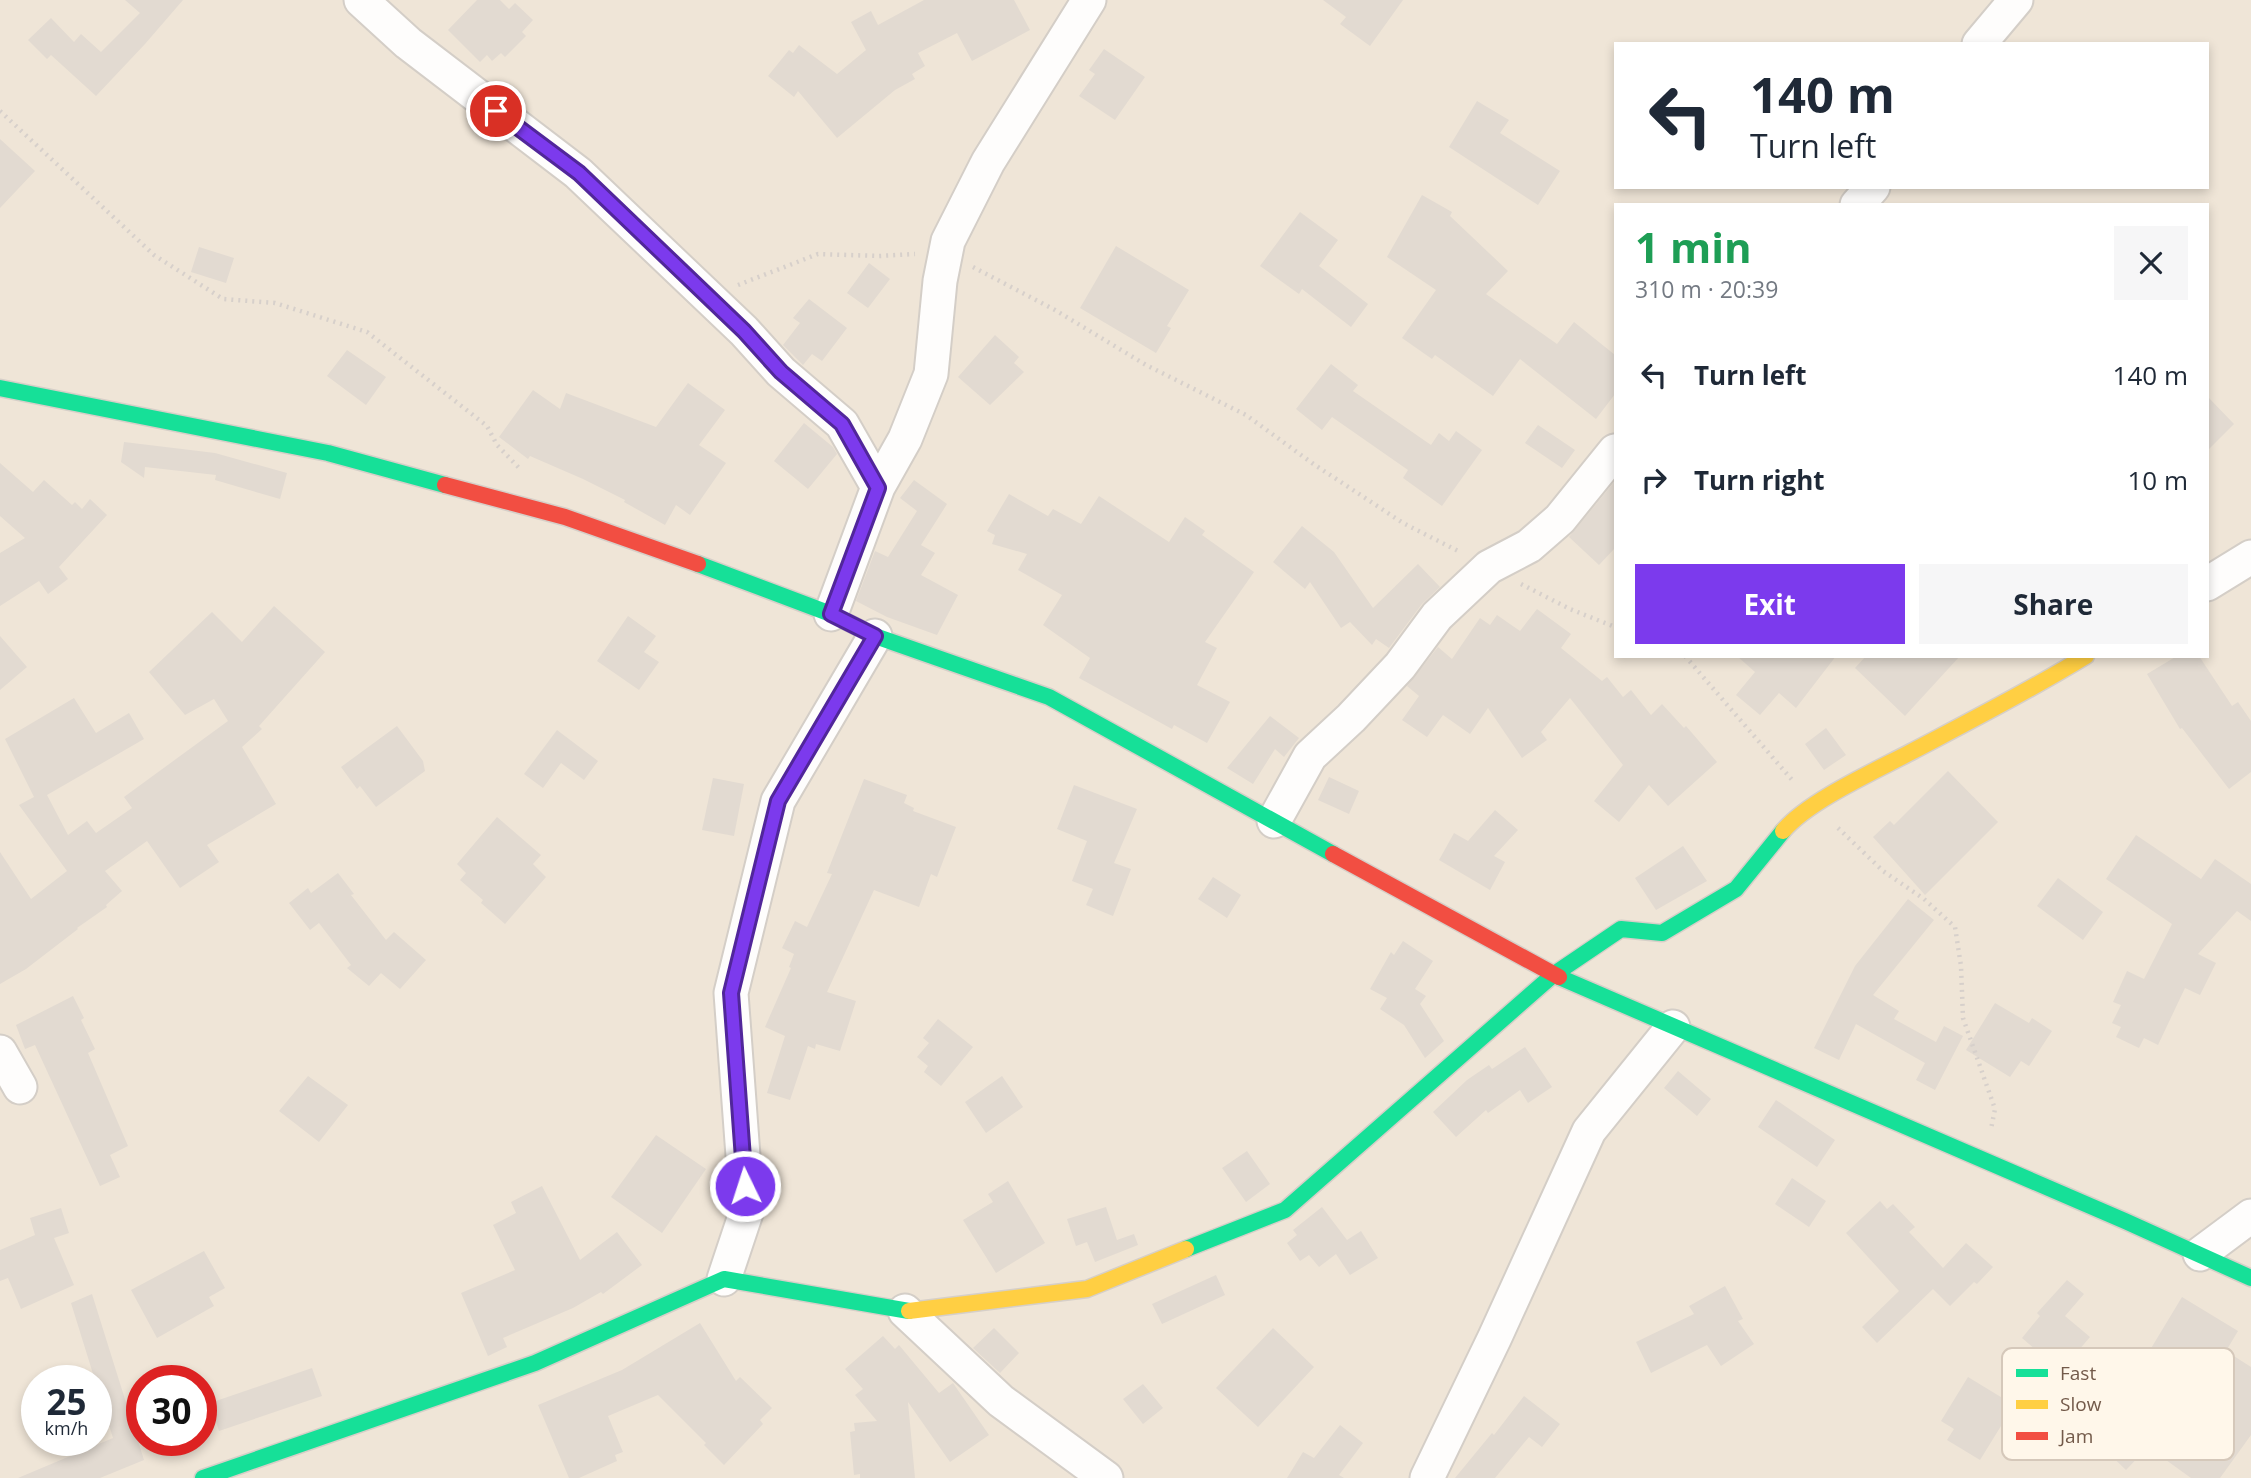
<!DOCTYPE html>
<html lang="en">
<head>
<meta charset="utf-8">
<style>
  body { margin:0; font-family:"Open Sans",sans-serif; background:#f6f6f7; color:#1f2937; height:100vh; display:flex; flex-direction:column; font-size:26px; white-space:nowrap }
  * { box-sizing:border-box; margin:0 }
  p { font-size:23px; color:#747a83 }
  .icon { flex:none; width:38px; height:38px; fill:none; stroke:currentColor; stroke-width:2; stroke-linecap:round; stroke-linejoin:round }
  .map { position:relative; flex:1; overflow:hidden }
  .drawer { position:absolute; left:1614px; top:203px; width:595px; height:455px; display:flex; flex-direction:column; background:#fff; border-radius:0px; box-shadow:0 4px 10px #0003 }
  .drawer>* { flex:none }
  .guide { position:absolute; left:1614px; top:42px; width:595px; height:147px; border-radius:0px; box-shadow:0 4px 10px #0003; background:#fff; color:#1f2937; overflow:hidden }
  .speed { position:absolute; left:21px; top:1365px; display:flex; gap:14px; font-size:35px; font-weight:700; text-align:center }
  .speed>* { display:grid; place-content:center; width:91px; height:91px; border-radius:50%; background:#fff; box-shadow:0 4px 10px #0003; line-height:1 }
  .speed small { font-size:18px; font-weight:400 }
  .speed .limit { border:10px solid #d22; background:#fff; color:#111 }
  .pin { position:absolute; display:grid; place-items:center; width:60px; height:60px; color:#fff; margin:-30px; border:4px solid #fff; border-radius:50%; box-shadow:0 2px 7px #0007 }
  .me { position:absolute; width:77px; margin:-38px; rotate:356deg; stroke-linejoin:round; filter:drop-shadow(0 0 5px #0008) }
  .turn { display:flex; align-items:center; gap:24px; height:147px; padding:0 21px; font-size:32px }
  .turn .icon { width:91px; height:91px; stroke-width:2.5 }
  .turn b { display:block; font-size:49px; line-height:60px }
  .round { display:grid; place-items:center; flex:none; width:74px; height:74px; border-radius:0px; background:#f6f6f7 }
  .head { display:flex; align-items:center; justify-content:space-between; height:119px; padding:0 21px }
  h1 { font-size:42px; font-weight:700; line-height:52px; color:#1e9e55 }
  .button { display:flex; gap:14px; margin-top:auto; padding:14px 21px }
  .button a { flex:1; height:80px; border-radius:0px; background:#7c3aed; color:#fff; font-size:28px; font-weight:700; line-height:80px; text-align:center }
  .button a+a { background:#f6f6f7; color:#1f2937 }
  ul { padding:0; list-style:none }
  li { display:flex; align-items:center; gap:21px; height:105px; padding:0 21px }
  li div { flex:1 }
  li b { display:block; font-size:26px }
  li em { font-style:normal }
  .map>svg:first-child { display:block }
  .residential { fill:#efe5d7; fill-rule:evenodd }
  .building { fill:#e2dad1 }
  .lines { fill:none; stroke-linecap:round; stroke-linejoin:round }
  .street-casing { stroke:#d4cec7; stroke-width:37 }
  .fast-casing { stroke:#d6cfc8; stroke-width:19 }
  .slow-casing { stroke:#d6cfc8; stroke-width:19 }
  .jam-casing { stroke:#d6cfc8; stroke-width:19 }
  .path { stroke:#d7d0cb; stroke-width:4.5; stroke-dasharray:2 5; stroke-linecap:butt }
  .street { stroke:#fefdfc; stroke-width:33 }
  .fast { stroke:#16e098; stroke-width:16 }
  .slow { stroke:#ffcf43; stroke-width:16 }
  .jam { stroke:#f24e42; stroke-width:16 }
  .route-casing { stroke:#51269a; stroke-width:18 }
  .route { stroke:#7c3aed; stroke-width:12 }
  .key { fill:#fff7ea; stroke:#d5c8ba; stroke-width:2 }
  .key-label { font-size:19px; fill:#735a4a }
</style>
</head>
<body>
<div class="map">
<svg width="2251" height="1478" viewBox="0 0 2251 1478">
  <rect width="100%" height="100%" fill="#f6f2ea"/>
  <!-- residential -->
  <path class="residential" d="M 0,0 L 2251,0 L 2251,1478 L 0,1478 ZM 1615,44 L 2207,44 L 2207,187 L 1615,187 ZM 1615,205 L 2207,205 L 2207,656 L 1615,656 ZM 37,1381 L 96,1381 L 96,1440 L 37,1440 ZM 142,1381 L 201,1381 L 201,1440 L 142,1440 Z"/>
  <!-- building -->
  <path class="building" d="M 125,0 L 183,0 L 145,44 L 96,96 L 51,55 L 47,59 L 28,40 L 51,18 L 74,42 L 81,34 L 101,52 L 140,13 Z
    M 477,0 L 500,0 L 509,9 L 515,3 L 533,20 L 522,32 L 526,36 L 505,57 L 501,53 L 492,61 L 487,55 L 480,62 L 448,30 Z
    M 924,0 L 1014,0 L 1030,30 L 972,61 L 957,33 L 918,53 L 925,66 L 912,74 L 915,79 L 895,90 L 837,138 L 798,91 L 794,97 L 768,76 L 789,50 L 793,53 L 799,45 L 837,74 L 866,50 L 851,22 L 871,11 L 878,25 Z
    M 1323,0 L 1403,0 L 1370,46 L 1340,24 L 1346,17 Z
    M 1104,49 L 1145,77 L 1115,120 L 1079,96 L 1095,74 L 1089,70 Z
    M 1477,101 L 1509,120 L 1500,133 L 1560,171 L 1538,205 L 1449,147 Z
    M 0,139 L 35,171 L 0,208 Z
    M 1422,195 L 1452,212 L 1450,216 L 1508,271 L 1486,294 L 1557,344 L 1574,322 L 1615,355 L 1615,394 L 1596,419 L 1520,359 L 1493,396 L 1435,355 L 1432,359 L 1402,338 L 1436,290 L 1387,257 Z
    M 1300,212 L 1338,240 L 1319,266 L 1368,304 L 1351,327 L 1302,289 L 1299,294 L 1260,266 Z
    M 1116,246 L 1189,290 L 1167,326 L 1171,328 L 1156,353 L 1080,308 Z
    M 199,247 L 234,258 L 226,283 L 191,272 Z
    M 869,263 L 890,279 L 868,308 L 847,293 Z
    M 809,299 L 847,328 L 822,361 L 812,354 L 803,365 L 783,345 L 800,323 L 793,318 Z
    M 995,335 L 1019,357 L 1014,363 L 1024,372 L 990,405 L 958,377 Z
    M 347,350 L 386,377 L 366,405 L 327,376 Z
    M 1331,364 L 1358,385 L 1353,391 L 1431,445 L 1439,433 L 1449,441 L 1456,431 L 1482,450 L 1442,506 L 1403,478 L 1408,470 L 1332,417 L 1322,430 L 1296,409 Z
    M 688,383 L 725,410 L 699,445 L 726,463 L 690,515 L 676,505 L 665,525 L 624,502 L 625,500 L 583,479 L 530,456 L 528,459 L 499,437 L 533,390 L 560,409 L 566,393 L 656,427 Z
    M 2207,396 L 2234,424 L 2207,451 Z
    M 804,423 L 833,447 L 837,454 L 808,489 L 774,461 Z
    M 1538,425 L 1575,450 L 1562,468 L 1525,443 Z
    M 124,442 L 215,453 L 287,473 L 280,499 L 215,480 L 216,475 L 145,467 L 144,478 L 121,462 Z
    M 0,463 L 33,492 L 44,480 L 72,505 L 75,502 L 82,509 L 90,499 L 107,515 L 59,567 L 68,579 L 48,594 L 39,581 L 0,606 L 0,553 L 25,538 L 0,516 Z
    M 914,480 L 947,504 L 921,545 L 935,553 L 921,575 L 958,595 L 937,635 L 887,617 L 856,601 L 875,551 L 888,557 L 917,511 L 900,498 Z
    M 1615,481 L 1615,548 L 1599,565 L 1569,537 Z
    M 1009,494 L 1048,516 L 1053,509 L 1081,524 L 1099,496 L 1169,542 L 1185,517 L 1205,531 L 1202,535 L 1254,572 L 1205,642 L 1217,648 L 1197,685 L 1230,702 L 1207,743 L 1174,725 L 1172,729 L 1079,678 L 1090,658 L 1043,625 L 1062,595 L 1018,570 L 1027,554 L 992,544 L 995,535 L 987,531 Z
    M 1302,526 L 1334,552 L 1373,608 L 1418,564 L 1440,587 L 1422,604 L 1389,648 L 1376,639 L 1372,645 L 1350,622 L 1341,628 L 1310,582 L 1305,589 L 1273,562 Z
    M 274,606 L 325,652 L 259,726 L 262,729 L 242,747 L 276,804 L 207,845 L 219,862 L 180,888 L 147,841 L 105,871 L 122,891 L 106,905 L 107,907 L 77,928 L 78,929 L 26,969 L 0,984 L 0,852 L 31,899 L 67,871 L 19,805 L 34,797 L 5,739 L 74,698 L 96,733 L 129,713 L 144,739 L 47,795 L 68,835 L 87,821 L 96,833 L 132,808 L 124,797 L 228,721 L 214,699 L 185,715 L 149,672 L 212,612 L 242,642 Z
    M 1537,609 L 1571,634 L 1561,648 L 1602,681 L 1607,677 L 1623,697 L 1631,690 L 1651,715 L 1662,704 L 1684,728 L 1686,726 L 1717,762 L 1668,806 L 1649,785 L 1619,822 L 1594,801 L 1623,765 L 1570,698 L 1541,732 L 1547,740 L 1522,758 L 1488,708 L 1470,734 L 1443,715 L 1427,737 L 1402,720 L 1419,696 L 1407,686 L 1438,647 L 1452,659 L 1480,618 L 1490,625 L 1497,615 L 1520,631 Z
    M 628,616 L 656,636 L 644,652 L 659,662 L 639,690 L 597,661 Z
    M 0,636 L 27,667 L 0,690 Z
    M 1737,656 L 1836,656 L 1796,708 L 1779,693 L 1760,715 L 1736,695 L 1755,672 Z
    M 1866,656 L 1960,656 L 1905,716 L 1855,668 Z
    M 2177,656 L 2199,656 L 2232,706 L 2238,702 L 2251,721 L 2251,772 L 2229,789 L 2182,728 L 2180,729 L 2147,674 Z
    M 1270,716 L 1299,738 L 1284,757 L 1275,749 L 1253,784 L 1227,768 Z
    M 397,726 L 423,761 L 425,771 L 376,807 L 360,786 L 357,789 L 341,767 Z
    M 1826,728 L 1846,755 L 1824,770 L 1805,744 Z
    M 557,730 L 598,761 L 584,780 L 561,763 L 543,788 L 524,774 Z
    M 1948,771 L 1998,822 L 1925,895 L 1873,837 L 1890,821 L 1894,825 Z
    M 1329,777 L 1359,791 L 1349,814 L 1318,800 Z
    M 713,778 L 744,784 L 734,836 L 702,830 Z
    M 864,779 L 907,795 L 904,803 L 914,808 L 913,811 L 956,827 L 937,877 L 931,874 L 919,907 L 874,890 L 827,992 L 856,1001 L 840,1051 L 816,1044 L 815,1049 L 808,1046 L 790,1100 L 767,1093 L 785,1036 L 765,1027 L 791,968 L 789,967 L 794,954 L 782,948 L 795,921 L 807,927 L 832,874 L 827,873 Z
    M 1074,785 L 1137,809 L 1114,863 L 1131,869 L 1113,916 L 1086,905 L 1093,889 L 1072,881 L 1087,841 L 1057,829 Z
    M 1495,810 L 1518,830 L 1494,856 L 1505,862 L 1490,890 L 1439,860 L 1454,833 L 1468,841 Z
    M 497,817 L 541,855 L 533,864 L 546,877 L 505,924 L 481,903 L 483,900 L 460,880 L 466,873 L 457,864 Z
    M 2136,835 L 2201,879 L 2215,859 L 2251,884 L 2251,921 L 2237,911 L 2198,954 L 2216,963 L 2200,995 L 2185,988 L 2158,1045 L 2144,1038 L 2139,1048 L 2116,1037 L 2121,1027 L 2112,1023 L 2121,1005 L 2113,1002 L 2127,971 L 2144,979 L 2172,924 L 2106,879 Z
    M 1683,846 L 1707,881 L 1656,910 L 1635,878 Z
    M 338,873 L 354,894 L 351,895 L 386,940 L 394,932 L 426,960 L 400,989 L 381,973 L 369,986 L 347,968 L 351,965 L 319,923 L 310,930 L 289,903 L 308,888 L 311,893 Z
    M 1213,877 L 1241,895 L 1227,918 L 1198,899 Z
    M 2058,878 L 2103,912 L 2083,940 L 2037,906 Z
    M 1908,899 L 1934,920 L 1873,995 L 1899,1011 L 1894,1019 L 1936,1042 L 1944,1026 L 1963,1036 L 1935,1090 L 1916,1080 L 1925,1063 L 1856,1024 L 1839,1060 L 1814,1048 L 1855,966 Z
    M 1403,941 L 1433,961 L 1415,989 L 1426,996 L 1420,1004 L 1444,1041 L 1425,1058 L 1404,1025 L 1380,1009 L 1387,998 L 1370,989 L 1391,952 L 1394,955 Z
    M 73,996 L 84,1018 L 81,1020 L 95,1049 L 88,1053 L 128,1146 L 110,1155 L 120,1177 L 100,1186 L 35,1045 L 25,1049 L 16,1025 Z
    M 1995,1003 L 2029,1023 L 2032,1018 L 2052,1031 L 2029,1066 L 2021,1061 L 2010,1077 L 1966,1050 Z
    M 938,1019 L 973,1047 L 941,1086 L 924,1072 L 928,1066 L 917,1057 L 929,1043 L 923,1038 Z
    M 1525,1047 L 1552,1087 L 1528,1103 L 1520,1090 L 1488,1113 L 1486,1110 L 1456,1137 L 1433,1112 L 1467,1080 L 1489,1065 L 1492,1069 Z
    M 1678,1071 L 1711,1099 L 1697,1116 L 1664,1088 Z
    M 308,1076 L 348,1105 L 319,1142 L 279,1111 Z
    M 1002,1076 L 1023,1107 L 986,1133 L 965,1102 Z
    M 1776,1100 L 1835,1140 L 1817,1167 L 1758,1127 Z
    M 656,1135 L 706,1169 L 662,1233 L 611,1197 Z
    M 1247,1151 L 1270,1184 L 1246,1202 L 1222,1168 Z
    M 1792,1178 L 1826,1201 L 1809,1227 L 1775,1204 Z
    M 1008,1181 L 1045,1243 L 996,1273 L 963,1220 L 993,1202 L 988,1194 Z
    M 542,1186 L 580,1260 L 617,1232 L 642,1265 L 603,1294 L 601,1292 L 573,1308 L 503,1338 L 507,1347 L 488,1356 L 461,1293 L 515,1270 L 493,1225 L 516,1213 L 511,1202 Z
    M 1880,1201 L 1887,1209 L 1893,1204 L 1915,1227 L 1909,1232 L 1943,1268 L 1966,1243 L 1993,1267 L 1977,1284 L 1974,1282 L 1950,1306 L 1933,1289 L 1877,1343 L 1862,1327 L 1899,1291 L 1846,1233 Z
    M 1106,1207 L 1117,1240 L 1134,1234 L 1138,1245 L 1095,1262 L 1087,1242 L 1076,1246 L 1067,1219 Z
    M 1322,1207 L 1347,1240 L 1361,1231 L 1378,1258 L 1350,1275 L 1336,1254 L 1319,1267 L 1309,1255 L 1300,1261 L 1287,1243 L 1297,1235 L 1293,1230 Z
    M 61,1208 L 69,1233 L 54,1238 L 74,1285 L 21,1309 L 8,1278 L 0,1281 L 0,1250 L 35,1235 L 30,1218 Z
    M 204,1251 L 225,1288 L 209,1297 L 214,1306 L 157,1338 L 131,1290 Z
    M 1216,1275 L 1225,1295 L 1162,1324 L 1152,1304 Z
    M 2067,1280 L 2084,1294 L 2065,1316 L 2090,1337 L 2061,1371 L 2022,1338 L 2040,1316 L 2037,1313 Z
    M 1725,1286 L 1743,1319 L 1738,1321 L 1754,1344 L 1721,1366 L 1707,1345 L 1651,1373 L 1636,1342 L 1694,1314 L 1689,1306 Z
    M 92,1294 L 144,1460 L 100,1478 L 18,1478 L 113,1438 L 71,1303 Z
    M 2182,1297 L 2238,1331 L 2226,1351 L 2251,1367 L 2251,1435 L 2220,1478 L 2191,1478 L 2148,1447 L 2126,1470 L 2099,1444 L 2143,1398 L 2137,1392 L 2168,1360 L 2150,1350 Z
    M 700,1323 L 736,1381 L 740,1377 L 772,1408 L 760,1420 L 763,1424 L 724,1465 L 704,1445 L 706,1443 L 658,1395 L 608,1416 L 623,1452 L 615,1455 L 617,1461 L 579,1478 L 569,1478 L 538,1405 L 622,1370 Z
    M 994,1328 L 1019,1353 L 1000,1373 L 973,1348 Z
    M 1273,1328 L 1314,1367 L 1258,1427 L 1216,1388 Z
    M 883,1336 L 895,1349 L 899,1345 L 939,1393 L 953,1383 L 989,1435 L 950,1462 L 908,1402 L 915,1478 L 860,1478 L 860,1474 L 854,1475 L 850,1432 L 855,1431 L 854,1423 L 877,1421 L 855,1395 L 863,1389 L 845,1369 Z
    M 312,1368 L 322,1396 L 219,1431 L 210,1403 Z
    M 1968,1377 L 2014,1405 L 1980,1460 L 1947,1440 L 1954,1429 L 1941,1421 Z
    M 1143,1384 L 1163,1408 L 1143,1424 L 1123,1399 Z
    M 1524,1396 L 1560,1424 L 1542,1447 L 1529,1437 L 1495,1478 L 1455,1478 L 1492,1433 L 1494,1435 Z
    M 1340,1425 L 1363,1443 L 1339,1475 L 1344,1478 L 1287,1478 L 1303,1452 L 1314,1458 Z"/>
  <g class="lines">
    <defs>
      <path id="street" d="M 361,0 L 408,43 L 578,173 L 744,331 L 781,372 L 842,424 L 878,487
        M 1979,44 L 2016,0
        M 1857,205 L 1873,187
        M 2207,584 L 2251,557
        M 831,614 L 878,487 L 905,439 L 931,374 L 940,281 L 948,241 L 988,162 L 1089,0
        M 1274,821 L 1310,756 L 1351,718 L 1400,666 L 1437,616 L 1489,567 L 1529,546 L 1560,519 L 1615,451
        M 0,1052 L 20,1087
        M 2200,1254 L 2251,1216
        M 724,1279 L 747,1210 L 731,993 L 778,801 L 875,636
        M 905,1311 L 1001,1401 L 1106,1478
        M 1427,1478 L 1495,1337 L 1589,1131 L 1673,1027"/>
      <path id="fast" d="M 0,388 L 328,453 L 445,485
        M 698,564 L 831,614 L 875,636 L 1049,697 L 1333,854
        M 1559,977 L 2125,1221 L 2251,1278
        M 1186,1249 L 1285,1210 L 1553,975 L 1621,929 L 1662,933 L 1736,889 L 1783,831
        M 203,1478 L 535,1363 L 724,1279 L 909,1311"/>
      <path id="slow" d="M 1783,831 C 1808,801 1875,771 1911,752 C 1970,721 2029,691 2086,656
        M 909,1311 L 1087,1289 L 1186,1249"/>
      <path id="jam" d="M 445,485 L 565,517 L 698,564
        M 1333,854 L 1559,977"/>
    </defs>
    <!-- street casing -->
    <use href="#street" class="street-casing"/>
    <!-- fast casing -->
    <use href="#fast" class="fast-casing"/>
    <!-- slow casing -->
    <use href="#slow" class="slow-casing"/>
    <!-- jam casing -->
    <use href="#jam" class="jam-casing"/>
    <!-- path -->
    <path class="path" d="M 0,111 L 154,255 L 223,299 L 275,303 L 367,332 L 487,426 L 497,445 L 521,470
      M 973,267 L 1055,310 L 1146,365 L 1246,415 L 1312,463 L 1403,523 L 1460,552
      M 738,285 L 818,254 L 879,256 L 915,254
      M 1521,584 L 1570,609 L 1615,627
      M 1685,656 L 1793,781
      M 1838,828 L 1883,871 L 1924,899 L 1955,927 L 1961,966 L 1963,1018 L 1995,1109 L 1991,1129"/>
    <!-- street -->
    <use href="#street" class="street"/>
    <!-- fast -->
    <use href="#fast" class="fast"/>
    <!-- slow -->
    <use href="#slow" class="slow"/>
    <!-- jam -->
    <use href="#jam" class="jam"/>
  </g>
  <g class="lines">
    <defs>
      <path id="route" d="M 496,111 L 579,173 L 744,331 L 781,372 L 842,424 L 878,488 L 831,614 L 875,636 L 778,801 L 731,993 L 745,1186"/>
    </defs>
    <!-- route casing -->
    <use href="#route" class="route-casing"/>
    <!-- route -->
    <use href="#route" class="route"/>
  </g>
  <!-- legend -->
  <rect x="2002" y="1348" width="232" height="112" rx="10" class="key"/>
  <rect x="2016" y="1369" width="32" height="8" fill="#16e098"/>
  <rect x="2016" y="1400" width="32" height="9" fill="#ffcf43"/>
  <rect x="2016" y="1432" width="32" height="8" fill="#f24e42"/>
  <g class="key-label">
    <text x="2060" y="1380">Fast</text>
    <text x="2060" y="1411">Slow</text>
    <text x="2060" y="1443">Jam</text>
  </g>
</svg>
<div class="speed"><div>25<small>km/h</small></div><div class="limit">30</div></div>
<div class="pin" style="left:496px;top:111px;background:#d93025"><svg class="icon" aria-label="arrive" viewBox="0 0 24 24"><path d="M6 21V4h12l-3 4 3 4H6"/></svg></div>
<svg class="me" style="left:745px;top:1186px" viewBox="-20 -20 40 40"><circle r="17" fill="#7c3aed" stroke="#fff" stroke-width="3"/><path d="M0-11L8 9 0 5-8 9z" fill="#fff"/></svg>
<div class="guide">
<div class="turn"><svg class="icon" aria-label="left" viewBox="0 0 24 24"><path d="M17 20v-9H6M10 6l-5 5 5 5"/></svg><div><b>140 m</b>Turn left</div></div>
</div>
<section class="drawer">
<div class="head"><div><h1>1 min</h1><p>310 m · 20:39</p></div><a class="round"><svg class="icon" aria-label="close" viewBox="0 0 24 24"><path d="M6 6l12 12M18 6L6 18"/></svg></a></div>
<ul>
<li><svg class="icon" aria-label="left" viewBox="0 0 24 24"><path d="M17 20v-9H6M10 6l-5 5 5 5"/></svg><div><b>Turn left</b></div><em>140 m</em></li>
<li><svg class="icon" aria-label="right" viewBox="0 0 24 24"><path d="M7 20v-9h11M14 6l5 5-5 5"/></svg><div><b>Turn right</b></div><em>10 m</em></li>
</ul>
<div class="button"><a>Exit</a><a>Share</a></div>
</section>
</div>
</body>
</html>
